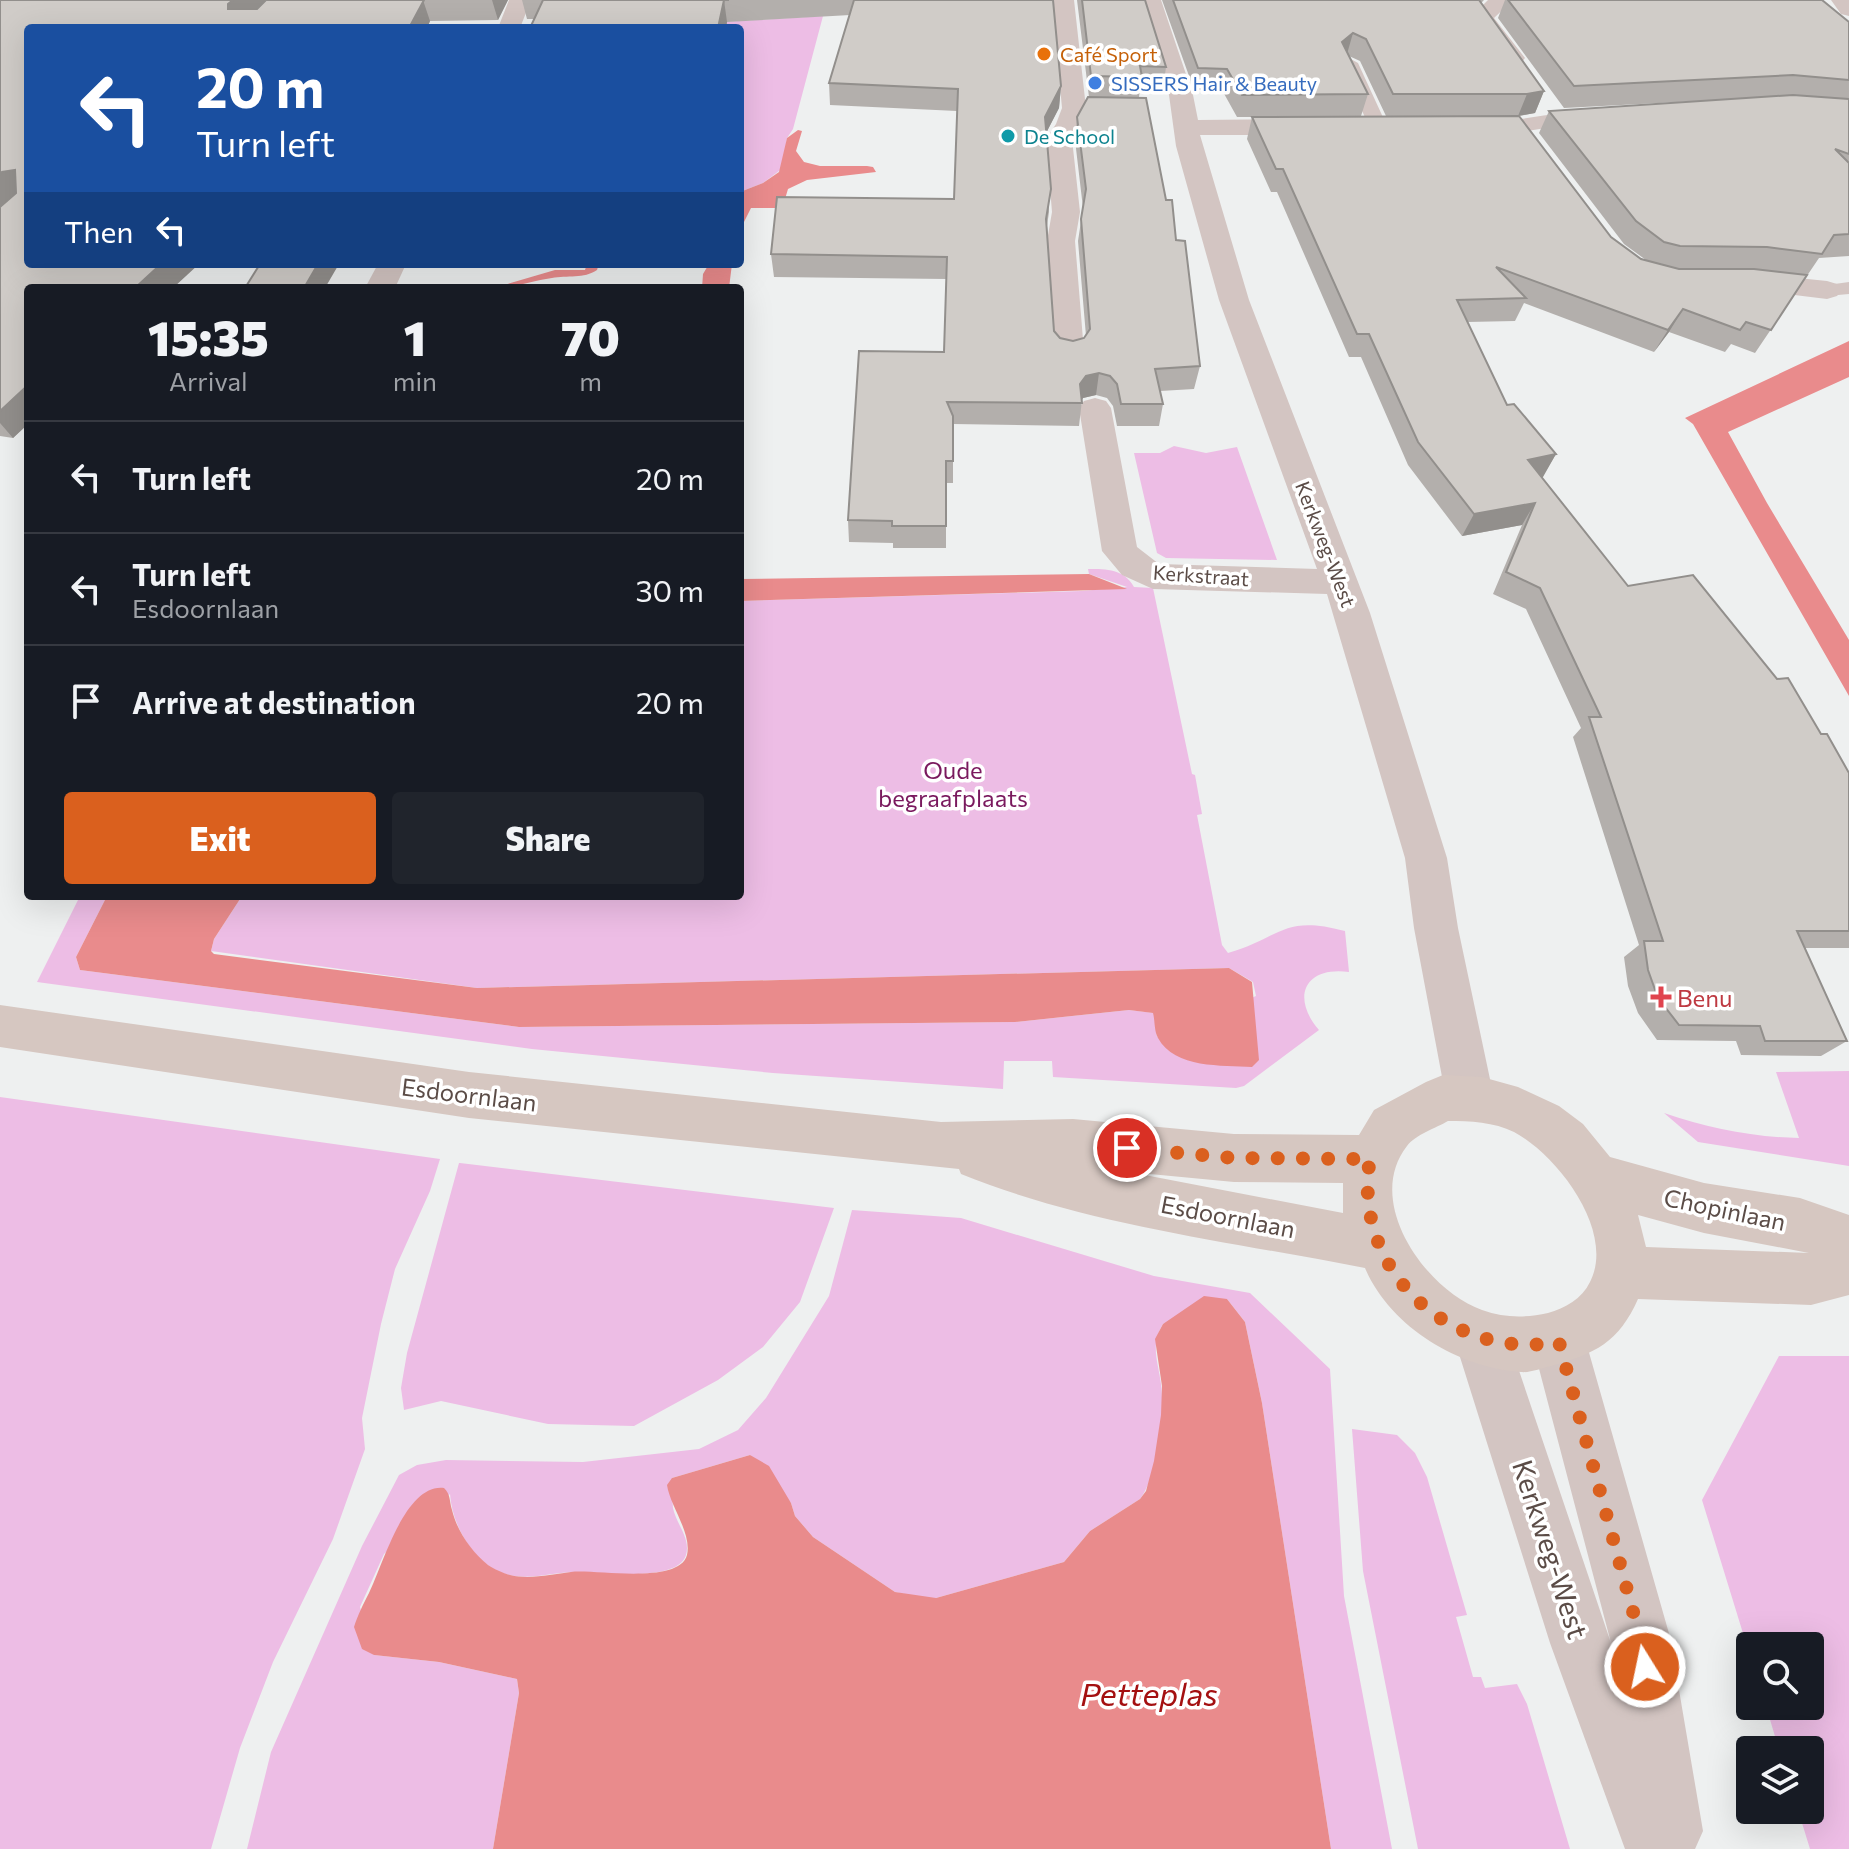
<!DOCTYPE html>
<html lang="en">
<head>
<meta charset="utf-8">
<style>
  body { margin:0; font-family:Commissioner,sans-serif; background:#20242c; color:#f1f3f6; height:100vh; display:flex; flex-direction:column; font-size:30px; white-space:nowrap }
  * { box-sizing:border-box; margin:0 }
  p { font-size:26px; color:#9ea1a6 }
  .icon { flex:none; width:44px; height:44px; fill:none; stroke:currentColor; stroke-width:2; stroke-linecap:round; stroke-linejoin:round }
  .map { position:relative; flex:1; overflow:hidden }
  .side { position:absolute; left:24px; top:284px; width:720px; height:616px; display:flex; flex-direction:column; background:#171b24; border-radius:8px; box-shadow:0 8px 32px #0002 }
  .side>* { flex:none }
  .guide { position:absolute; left:24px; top:24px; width:720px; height:244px; border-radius:8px; box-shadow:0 8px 32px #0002; background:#1a4fa0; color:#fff; overflow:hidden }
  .controls { position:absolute; left:1736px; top:1632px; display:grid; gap:16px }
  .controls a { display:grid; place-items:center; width:88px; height:88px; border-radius:8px; background:#171b24; box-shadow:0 8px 32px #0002; font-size:40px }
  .pin { position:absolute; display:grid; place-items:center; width:68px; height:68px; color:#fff; margin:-34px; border:4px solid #fff; border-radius:50%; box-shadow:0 2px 8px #0007 }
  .me { position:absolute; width:88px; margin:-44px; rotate:350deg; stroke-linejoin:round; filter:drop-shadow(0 0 6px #0008) }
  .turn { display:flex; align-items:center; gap:28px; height:168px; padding:0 40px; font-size:36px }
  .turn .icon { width:104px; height:104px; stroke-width:2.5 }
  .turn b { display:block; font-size:56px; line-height:68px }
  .then { display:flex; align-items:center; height:76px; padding:0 40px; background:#0003; gap:16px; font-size:30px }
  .eta { display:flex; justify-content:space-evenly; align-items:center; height:136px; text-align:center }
  .eta b { font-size:48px; font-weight:800; line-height:56px }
  .button { display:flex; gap:16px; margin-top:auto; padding:16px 40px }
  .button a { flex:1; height:92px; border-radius:8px; background:#da601e; color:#fff; font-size:32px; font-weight:800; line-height:92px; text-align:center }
  .button a+a { background:#20242c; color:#f1f3f6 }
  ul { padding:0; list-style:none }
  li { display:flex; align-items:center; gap:24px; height:112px; padding:0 40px; border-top:2px solid #363941 }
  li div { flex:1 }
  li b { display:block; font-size:30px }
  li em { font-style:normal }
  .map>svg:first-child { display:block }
  .green { fill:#edbde5 }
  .water { fill:#e98b8c }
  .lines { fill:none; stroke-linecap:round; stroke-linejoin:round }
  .service { fill:#d3c5c2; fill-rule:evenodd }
  .minor { fill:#d3c5c2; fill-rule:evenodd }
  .tertiary { fill:#d3c5c2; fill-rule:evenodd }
  .secondary { fill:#d6c7c1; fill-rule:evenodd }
  .wall { fill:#b3afac; fill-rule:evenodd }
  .shaded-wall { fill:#928f8c }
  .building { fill:#d0ccc8; stroke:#928f8c; stroke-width:2 }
  .route { stroke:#da601e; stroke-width:14; stroke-dasharray:0 25.2 }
  .food-dot { fill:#e8710a; stroke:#fff; stroke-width:3 }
  .shop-dot { fill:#3f7fe0; stroke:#fff; stroke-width:3 }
  .culture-dot { fill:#0f9aa8; stroke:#fff; stroke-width:3 }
  .health-dot { fill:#e0444e; stroke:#fff; stroke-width:3 }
  .labels { text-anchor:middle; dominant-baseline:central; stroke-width:7; stroke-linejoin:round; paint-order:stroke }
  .far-food-label { font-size:20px; fill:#c56008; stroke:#fff; text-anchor:start }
  .far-shop-label { font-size:20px; fill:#366cbe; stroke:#fff; text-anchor:start }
  .far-culture-label { font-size:20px; fill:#0d838f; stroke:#fff; text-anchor:start }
  .far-street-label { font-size:20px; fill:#5b4c47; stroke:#fff }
  .park-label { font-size:24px; fill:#7a195e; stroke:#fff }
  .health-label { font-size:24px; fill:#be3a42; stroke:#fff; text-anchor:start }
  .street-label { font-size:24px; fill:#5b4c47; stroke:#fff }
  .near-street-label { font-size:28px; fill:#5b4c47; stroke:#fff }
  .near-water-label { font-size:32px; font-style:italic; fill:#a41011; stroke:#fff }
</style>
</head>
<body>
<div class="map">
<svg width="1849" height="1849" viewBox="0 0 1849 1849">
  <rect width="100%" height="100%" fill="#eef0f0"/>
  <!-- green -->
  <path class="green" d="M 823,16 L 793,129 L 787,138 L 783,168 L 763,183 L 740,192 L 740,28 L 639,27 Z
    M 1174,446 L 1206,453 L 1237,447 L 1277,560 L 1166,558 L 1157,553 L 1134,453 L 1160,453 Z
    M 1088,569 C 1107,569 1124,569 1134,587 L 1153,588 L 1192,774 L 1195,775 L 1202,814 L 1197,815 L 1222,945 L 1228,953 C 1281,938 1282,914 1345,931 L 1349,972 C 1304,966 1291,998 1319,1030 L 1244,1086 L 1236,1088 L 1053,1077 L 1052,1061 L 1004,1061 L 1003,1089 L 773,1073 L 532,1049 L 37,982 L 80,896 L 107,896 L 76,957 L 80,970 L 519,1027 L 1015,1022 L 1129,1010 L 1154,1013 L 1157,1037 L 1256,996 L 1253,982 L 1229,968 L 477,988 L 211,951 L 214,939 L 242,896 L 740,896 L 740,601 L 1082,591 L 1127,587 L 1089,574 Z
    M 1849,1071 L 1849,1166 L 1698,1142 L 1664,1113 C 1709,1128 1751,1137 1799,1138 L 1776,1072 Z
    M 0,1097 L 440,1159 L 430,1191 L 395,1269 L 381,1324 L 362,1418 L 365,1449 L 333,1539 L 273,1662 L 240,1748 L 211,1849 L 0,1849 Z
    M 459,1163 L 460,1163 L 834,1208 L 800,1302 L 763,1347 L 718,1380 L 634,1426 L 548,1424 L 441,1401 L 404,1410 L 401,1388 L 407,1353 Z
    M 852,1210 L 961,1218 L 1154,1276 L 1250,1293 L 1330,1369 L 1344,1596 L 1392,1849 L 1331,1849 L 1262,1403 L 1245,1322 L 1227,1299 L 1163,1324 C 1150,1345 1158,1361 1161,1384 C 1165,1413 1158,1476 1140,1499 L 1090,1531 L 1064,1562 L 936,1598 L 924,1598 L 895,1592 L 813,1537 L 795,1516 L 791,1503 L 750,1455 L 672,1478 C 672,1488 672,1499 673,1508 C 676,1524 691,1538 686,1555 C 678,1583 599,1572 576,1572 C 555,1572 535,1579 514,1576 C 478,1571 452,1528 450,1494 L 384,1554 L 360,1607 L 374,1655 L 439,1662 L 517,1679 L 519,1693 L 493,1849 L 247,1849 L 271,1752 L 362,1546 L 399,1475 L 417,1465 L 446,1460 L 583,1462 L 699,1449 L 738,1430 L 766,1398 L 829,1296 Z
    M 1779,1356 L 1849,1356 L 1849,1849 L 1810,1849 L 1798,1810 L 1810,1810 L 1810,1750 L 1779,1750 L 1766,1706 L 1810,1706 L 1810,1646 L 1750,1646 L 1750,1656 L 1702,1500 Z
    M 1352,1429 L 1397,1435 L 1415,1453 L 1427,1477 L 1467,1615 L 1456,1617 L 1473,1677 L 1481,1677 L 1485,1688 L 1517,1684 L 1527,1704 L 1570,1849 L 1418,1849 L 1363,1571 Z"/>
  <!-- water -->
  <path class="water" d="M 798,130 L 802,131 L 796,151 L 804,162 L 820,166 L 867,166 L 873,167 L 876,172 L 807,180 L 788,189 L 785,199 L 959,208 L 751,208 L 740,230 L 740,192 L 763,183 L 779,172 L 787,138 Z
    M 587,264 L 599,264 L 597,270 C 584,279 567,275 552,278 C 531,281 515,288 494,288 L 555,270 L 585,270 Z
    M 709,264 L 732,264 L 729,288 L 702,288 L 703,274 Z
    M 1849,341 L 1849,377 L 1728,432 L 1767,503 L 1849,640 L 1849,696 L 1693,424 L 1685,418 Z
    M 1089,574 L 1127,589 L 740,601 L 740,579 Z
    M 107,896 L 242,896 L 214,939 L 211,951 L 214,954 L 477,988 L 1229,968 L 1252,982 L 1259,1060 L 1252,1067 C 1222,1065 1175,1069 1158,1038 C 1154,1031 1155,1020 1153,1013 L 1129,1010 L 1015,1022 L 519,1027 L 80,970 L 76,957 Z
    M 1204,1296 L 1227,1299 L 1245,1322 L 1262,1403 L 1331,1849 L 493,1849 L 519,1693 L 517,1679 L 439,1662 L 374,1655 L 362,1649 L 354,1627 C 358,1614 363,1605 369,1593 C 383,1565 405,1483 444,1488 C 451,1495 449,1500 452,1510 C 457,1531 471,1551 488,1565 C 494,1569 503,1573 510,1575 C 530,1580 552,1574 571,1572 C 595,1569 679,1585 687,1555 C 692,1533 670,1506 667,1485 L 672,1478 L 750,1455 L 769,1466 L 791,1503 L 795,1516 L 813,1537 L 895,1592 L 936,1598 L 1064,1562 L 1090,1531 L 1140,1499 L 1146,1491 L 1154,1461 L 1161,1415 L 1162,1386 L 1155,1339 L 1163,1324 Z"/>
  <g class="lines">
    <!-- service -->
    <path class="service" d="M 1349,58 L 1358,63 L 1387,126 L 1384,130 L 1372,130 L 1369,126 L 1340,63 Z
      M 1849,282 L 1849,294 L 1827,296 L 1816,290 L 1820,286 Z"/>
    <!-- minor -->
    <path class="minor" d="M 509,0 L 531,0 L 520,28 L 498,28 Z
      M 1052,0 L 1074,0 L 1086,108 L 1082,124 L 1072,139 L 1080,212 L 1075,241 L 1084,352 L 1080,358 L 1069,361 L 1058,358 L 1054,352 L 1047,241 L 1052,212 L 1046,139 L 1056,124 L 1062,108 Z
      M 1139,0 L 1161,0 L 1193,95 L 1198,120 L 1308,119 L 1317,122 L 1321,127 L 1317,132 L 1308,135 L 1200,135 L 1249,300 L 1370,613 L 1447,858 L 1458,928 L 1494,1098 L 1487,1114 L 1470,1121 L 1453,1114 L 1446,1098 L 1414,928 L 1405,858 L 1327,594 L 1153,589 L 1122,575 L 1102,551 L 1079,408 L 1084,401 L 1095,398 L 1106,401 L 1111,408 L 1137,547 L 1159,564 L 1317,569 L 1219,300 L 1176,146 L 1169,95 Z
      M 1488,0 L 1513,0 L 1494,18 L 1525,58 L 1521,63 L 1505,63 L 1471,17 Z
      M 1831,0 L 1849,0 L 1849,16 L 1841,14 Z
      M 1603,109 L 1612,112 L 1616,117 L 1612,122 C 1593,127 1574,124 1556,127 C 1521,131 1491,139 1456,130 L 1452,125 L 1456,120 C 1477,114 1499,122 1520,119 C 1548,115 1574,111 1603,109 Z
      M 378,264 L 406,264 L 395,288 L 365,288 Z
      M 1740,272 L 1827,281 L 1837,284 L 1842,290 L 1837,296 L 1827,299 L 1730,287 L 1726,281 L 1730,275 Z"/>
    <!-- tertiary -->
    <path class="tertiary" d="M 1481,1311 L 1500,1319 L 1508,1338 L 1611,1643 L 1532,1342 L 1540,1323 L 1559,1315 L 1578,1323 L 1586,1342 L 1670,1637 L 1703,1831 L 1695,1849 L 1625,1849 L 1550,1643 L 1454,1338 L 1462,1319 Z"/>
    <!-- secondary -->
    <path class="secondary" d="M 0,1005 L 469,1072 L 941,1122 L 1073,1119 L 1234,1134 L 1359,1135 L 1374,1110 L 1426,1082 L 1443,1075 L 1482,1077 L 1518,1087 L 1559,1106 L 1583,1124 L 1610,1157 L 1704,1183 L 1800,1198 L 1849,1215 L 1849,1295 L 1811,1305 L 1638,1299 C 1619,1342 1595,1354 1551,1366 C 1542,1368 1530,1373 1521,1372 C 1459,1368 1390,1327 1365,1268 C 1233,1242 1086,1225 961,1174 L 959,1169 L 469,1118 L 0,1047 ZM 1448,1121 C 1470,1121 1494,1122 1514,1132 C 1557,1155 1616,1231 1590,1282 C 1582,1299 1565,1308 1548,1313 C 1525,1318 1505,1318 1482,1310 C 1426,1290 1363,1202 1407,1146 C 1415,1135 1436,1128 1448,1121 ZM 1129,1172 L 1234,1182 L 1343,1183 L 1343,1213 ZM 1638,1215 L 1704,1233 L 1809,1253 L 1646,1247 Z"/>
  </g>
  <!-- wall -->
  <path class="wall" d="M 0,0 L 508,0 L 498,20 L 430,21 L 427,28 L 28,28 L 28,424 L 13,438 L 0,436 Z
    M 522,0 L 1053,0 L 1061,86 L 1059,108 L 1046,133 L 1049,212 L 1047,226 L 1054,331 L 1060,338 L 1073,341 L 1084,338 L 1086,336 L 1078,241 L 1083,208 L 1075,140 L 1077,117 L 1089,97 L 1077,0 L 1145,0 L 1166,67 L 1163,89 L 1140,88 L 1139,97 L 1176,240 L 1200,366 L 1194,389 L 1160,391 L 1163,404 L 1159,426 L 1117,426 L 1113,406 L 1107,398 L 1096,395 L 1083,398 L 1082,400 L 1079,426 L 953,424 L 953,483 L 946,483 L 946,548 L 893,548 L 893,543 L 849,542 L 848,520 L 944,352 L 946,279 L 774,277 L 771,254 L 954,199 L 957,111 L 830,105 L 829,83 L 850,15 L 727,22 L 726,28 L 530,28 L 534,19 L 527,19 Z
    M 1162,0 L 1484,0 L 1481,3 L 1544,91 L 1535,113 L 1519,116 L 1611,237 L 1641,259 L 1646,260 L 1624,244 L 1539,133 L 1549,111 L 1697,101 L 1564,108 L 1498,18 L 1505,0 L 1822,0 L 1849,22 L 1849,256 L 1819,258 L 1755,353 L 1731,344 L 1725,352 L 1669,332 L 1654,352 L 1524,303 L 1515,321 L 1467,322 L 1507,405 L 1556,454 L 1542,477 L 1628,586 L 1821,734 L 1849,773 L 1849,948 L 1804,948 L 1847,1041 L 1821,1056 L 1741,1055 L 1736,1041 L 1657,1040 L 1638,1013 L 1628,986 L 1624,957 L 1639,945 L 1573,737 L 1581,728 L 1526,609 L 1493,594 L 1522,525 L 1462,536 L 1408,465 L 1361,357 L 1349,357 L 1277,192 L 1271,192 L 1247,139 L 1252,117 L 1237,117 L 1222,90 L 1194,90 ZM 1349,56 L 1360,61 L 1386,116 L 1361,116 L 1368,94 Z
    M 459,264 L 584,264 L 583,267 Z"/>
  <!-- shaded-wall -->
  <path class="shaded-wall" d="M 233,0 L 266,0 L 238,26 L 228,9 L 228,4 Z
    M 423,0 L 430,21 L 427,28 L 409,28 Z
    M 492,0 L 508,0 L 498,20 Z
    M 724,0 L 727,22 L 726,28 L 718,28 Z
    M 1353,33 L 1347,54 L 1342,42 Z
    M 1061,86 L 1059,108 L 1043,139 L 1045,117 Z
    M 1544,91 L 1535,113 L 1518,116 L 1527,94 Z
    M 15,170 L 28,190 L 0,209 L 0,174 L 2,172 Z
    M 161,264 L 199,264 L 173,288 L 135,288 Z
    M 318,264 L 339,264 L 325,288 L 304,288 Z
    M 1683,309 L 1669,332 L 1654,352 L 1668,330 Z
    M 1099,373 L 1096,395 L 1083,398 L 1079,403 L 1080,384 L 1086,376 Z
    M 28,385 L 28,424 L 13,438 L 0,423 L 0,411 Z
    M 1556,454 L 1543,477 L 1516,482 L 1528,460 Z
    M 1535,503 L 1522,525 L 1462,536 L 1474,514 Z"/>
  <!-- building -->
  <path class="building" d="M 0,0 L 233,0 L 228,4 L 228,9 L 257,9 L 266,0 L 424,0 L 409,28 L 28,28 L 28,264 L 161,264 L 135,288 L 28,288 L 28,385 L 0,411 L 0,207 L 16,193 L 15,170 L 2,172 L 0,174 Z
    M 543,0 L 729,0 L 724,0 L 718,28 L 530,28 Z
    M 854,0 L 1053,0 L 1061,86 L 1045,117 L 1051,189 L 1046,219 L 1054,331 L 1060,338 L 1073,341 L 1084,338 L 1090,329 L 1081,219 L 1086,189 L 1077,117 L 1088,97 L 1146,98 L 1166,200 L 1172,200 L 1176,240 L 1185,241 L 1200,366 L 1155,369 L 1163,404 L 1121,404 L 1117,384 L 1110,376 L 1099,373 L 1086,376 L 1080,384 L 1082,403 L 947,402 L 953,416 L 953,461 L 946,461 L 946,526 L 892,526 L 892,521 L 848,520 L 859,351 L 944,352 L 947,257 L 771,254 L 777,197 L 954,199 L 958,89 L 829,83 Z
    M 1082,0 L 1145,0 L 1166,67 L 1140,66 L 1142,77 L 1091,76 Z
    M 1173,0 L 1479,0 L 1544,91 L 1527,94 L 1393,94 L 1366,39 L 1353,33 L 1342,42 L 1368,94 L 1242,95 L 1227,69 L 1198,68 Z
    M 1508,0 L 1822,0 L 1849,22 L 1849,80 L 1793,75 L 1574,86 Z
    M 1793,95 L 1849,99 L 1849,154 L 1835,149 L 1849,163 L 1849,234 L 1834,235 L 1822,254 L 1767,247 L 1680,246 L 1664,242 L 1636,221 L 1549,111 Z
    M 1519,116 L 1611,237 L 1641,259 L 1679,269 L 1754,269 L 1807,275 L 1771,330 L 1746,322 L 1740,330 L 1683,309 L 1668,330 L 1496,267 L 1526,298 L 1457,300 L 1507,405 L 1514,404 L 1556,454 L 1528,460 L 1628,586 L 1693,575 L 1777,679 L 1788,678 L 1821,734 L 1827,734 L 1849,773 L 1849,931 L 1797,931 L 1847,1041 L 1765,1041 L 1760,1026 L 1679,1025 L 1658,998 L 1648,970 L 1644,941 L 1663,941 L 1589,717 L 1601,717 L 1540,588 L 1506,572 L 1535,503 L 1474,514 L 1418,442 L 1369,334 L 1357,334 L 1283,169 L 1276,169 L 1252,117 Z
    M 260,264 L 318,264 L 304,288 L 245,288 Z"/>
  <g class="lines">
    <!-- route -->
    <path class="route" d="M 1127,1148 L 1234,1158 L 1370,1159 C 1351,1269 1450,1362 1559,1342 L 1640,1637 L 1645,1667"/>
  </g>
  <!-- markers -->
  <circle class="food-dot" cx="1044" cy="54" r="8"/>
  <circle class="shop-dot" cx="1095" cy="83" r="8"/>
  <circle class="culture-dot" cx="1008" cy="136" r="8"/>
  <path class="health-dot" d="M1657 985h8v8h8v8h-8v8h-8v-8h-8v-8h8z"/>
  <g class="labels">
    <!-- far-food labels -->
    <g class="far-food-label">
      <text x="1060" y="54">Café Sport</text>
    </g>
    <!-- far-shop labels -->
    <g class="far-shop-label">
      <text x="1111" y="83">SISSERS Hair &amp; Beauty</text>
    </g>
    <!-- far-culture labels -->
    <g class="far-culture-label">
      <text x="1024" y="136">De School</text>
    </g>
    <!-- far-street labels -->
    <g class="far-street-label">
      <text transform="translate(1326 544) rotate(69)">Kerkweg-West</text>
      <text transform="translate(1201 575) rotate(4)">Kerkstraat</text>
    </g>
    <!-- park labels -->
    <g class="park-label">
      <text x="953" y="769">Oude<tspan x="953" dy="28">begraafplaats</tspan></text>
    </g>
    <!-- health labels -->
    <g class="health-label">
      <text x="1677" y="997">Benu</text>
    </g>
    <!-- street labels -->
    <g class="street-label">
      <text transform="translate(469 1094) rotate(7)">Esdoornlaan</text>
      <text transform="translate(1725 1209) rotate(12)">Chopinlaan</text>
      <text transform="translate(1228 1216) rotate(11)">Esdoornlaan</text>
    </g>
    <!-- near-street labels -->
    <g class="near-street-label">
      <text transform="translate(1551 1549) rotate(72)">Kerkweg-West</text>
    </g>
    <!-- near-water labels -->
    <g class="near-water-label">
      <text x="1149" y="1693">Petteplas</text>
    </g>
  </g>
</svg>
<div class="controls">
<a><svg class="icon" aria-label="search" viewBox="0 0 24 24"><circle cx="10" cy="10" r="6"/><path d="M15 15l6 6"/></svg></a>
<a><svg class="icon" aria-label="layers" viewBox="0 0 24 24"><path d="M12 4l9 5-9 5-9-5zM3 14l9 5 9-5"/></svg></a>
</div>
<div class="pin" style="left:1127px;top:1148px;background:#d93025"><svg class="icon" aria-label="arrive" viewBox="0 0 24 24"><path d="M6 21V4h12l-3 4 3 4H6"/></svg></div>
<svg class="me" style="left:1645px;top:1667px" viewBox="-20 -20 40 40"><circle r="17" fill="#da601e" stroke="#fff" stroke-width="3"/><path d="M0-11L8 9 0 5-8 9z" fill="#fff"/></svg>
<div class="guide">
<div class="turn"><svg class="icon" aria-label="left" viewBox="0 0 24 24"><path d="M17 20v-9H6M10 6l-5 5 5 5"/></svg><div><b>20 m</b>Turn left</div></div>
<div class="then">Then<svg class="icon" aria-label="left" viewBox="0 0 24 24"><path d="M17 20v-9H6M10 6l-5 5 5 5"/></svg></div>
</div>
<section class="side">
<div class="eta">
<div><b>15:35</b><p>Arrival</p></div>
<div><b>1</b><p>min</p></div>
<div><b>70</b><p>m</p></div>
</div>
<ul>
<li><svg class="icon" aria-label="left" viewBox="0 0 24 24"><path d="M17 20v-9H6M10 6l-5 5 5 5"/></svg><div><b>Turn left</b></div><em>20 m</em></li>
<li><svg class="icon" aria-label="left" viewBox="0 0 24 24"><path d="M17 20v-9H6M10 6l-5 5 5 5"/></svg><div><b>Turn left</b><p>Esdoornlaan</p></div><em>30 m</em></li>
<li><svg class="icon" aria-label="arrive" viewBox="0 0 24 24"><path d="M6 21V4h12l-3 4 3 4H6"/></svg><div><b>Arrive at destination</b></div><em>20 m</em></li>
</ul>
<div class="button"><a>Exit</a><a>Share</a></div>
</section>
</div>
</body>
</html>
